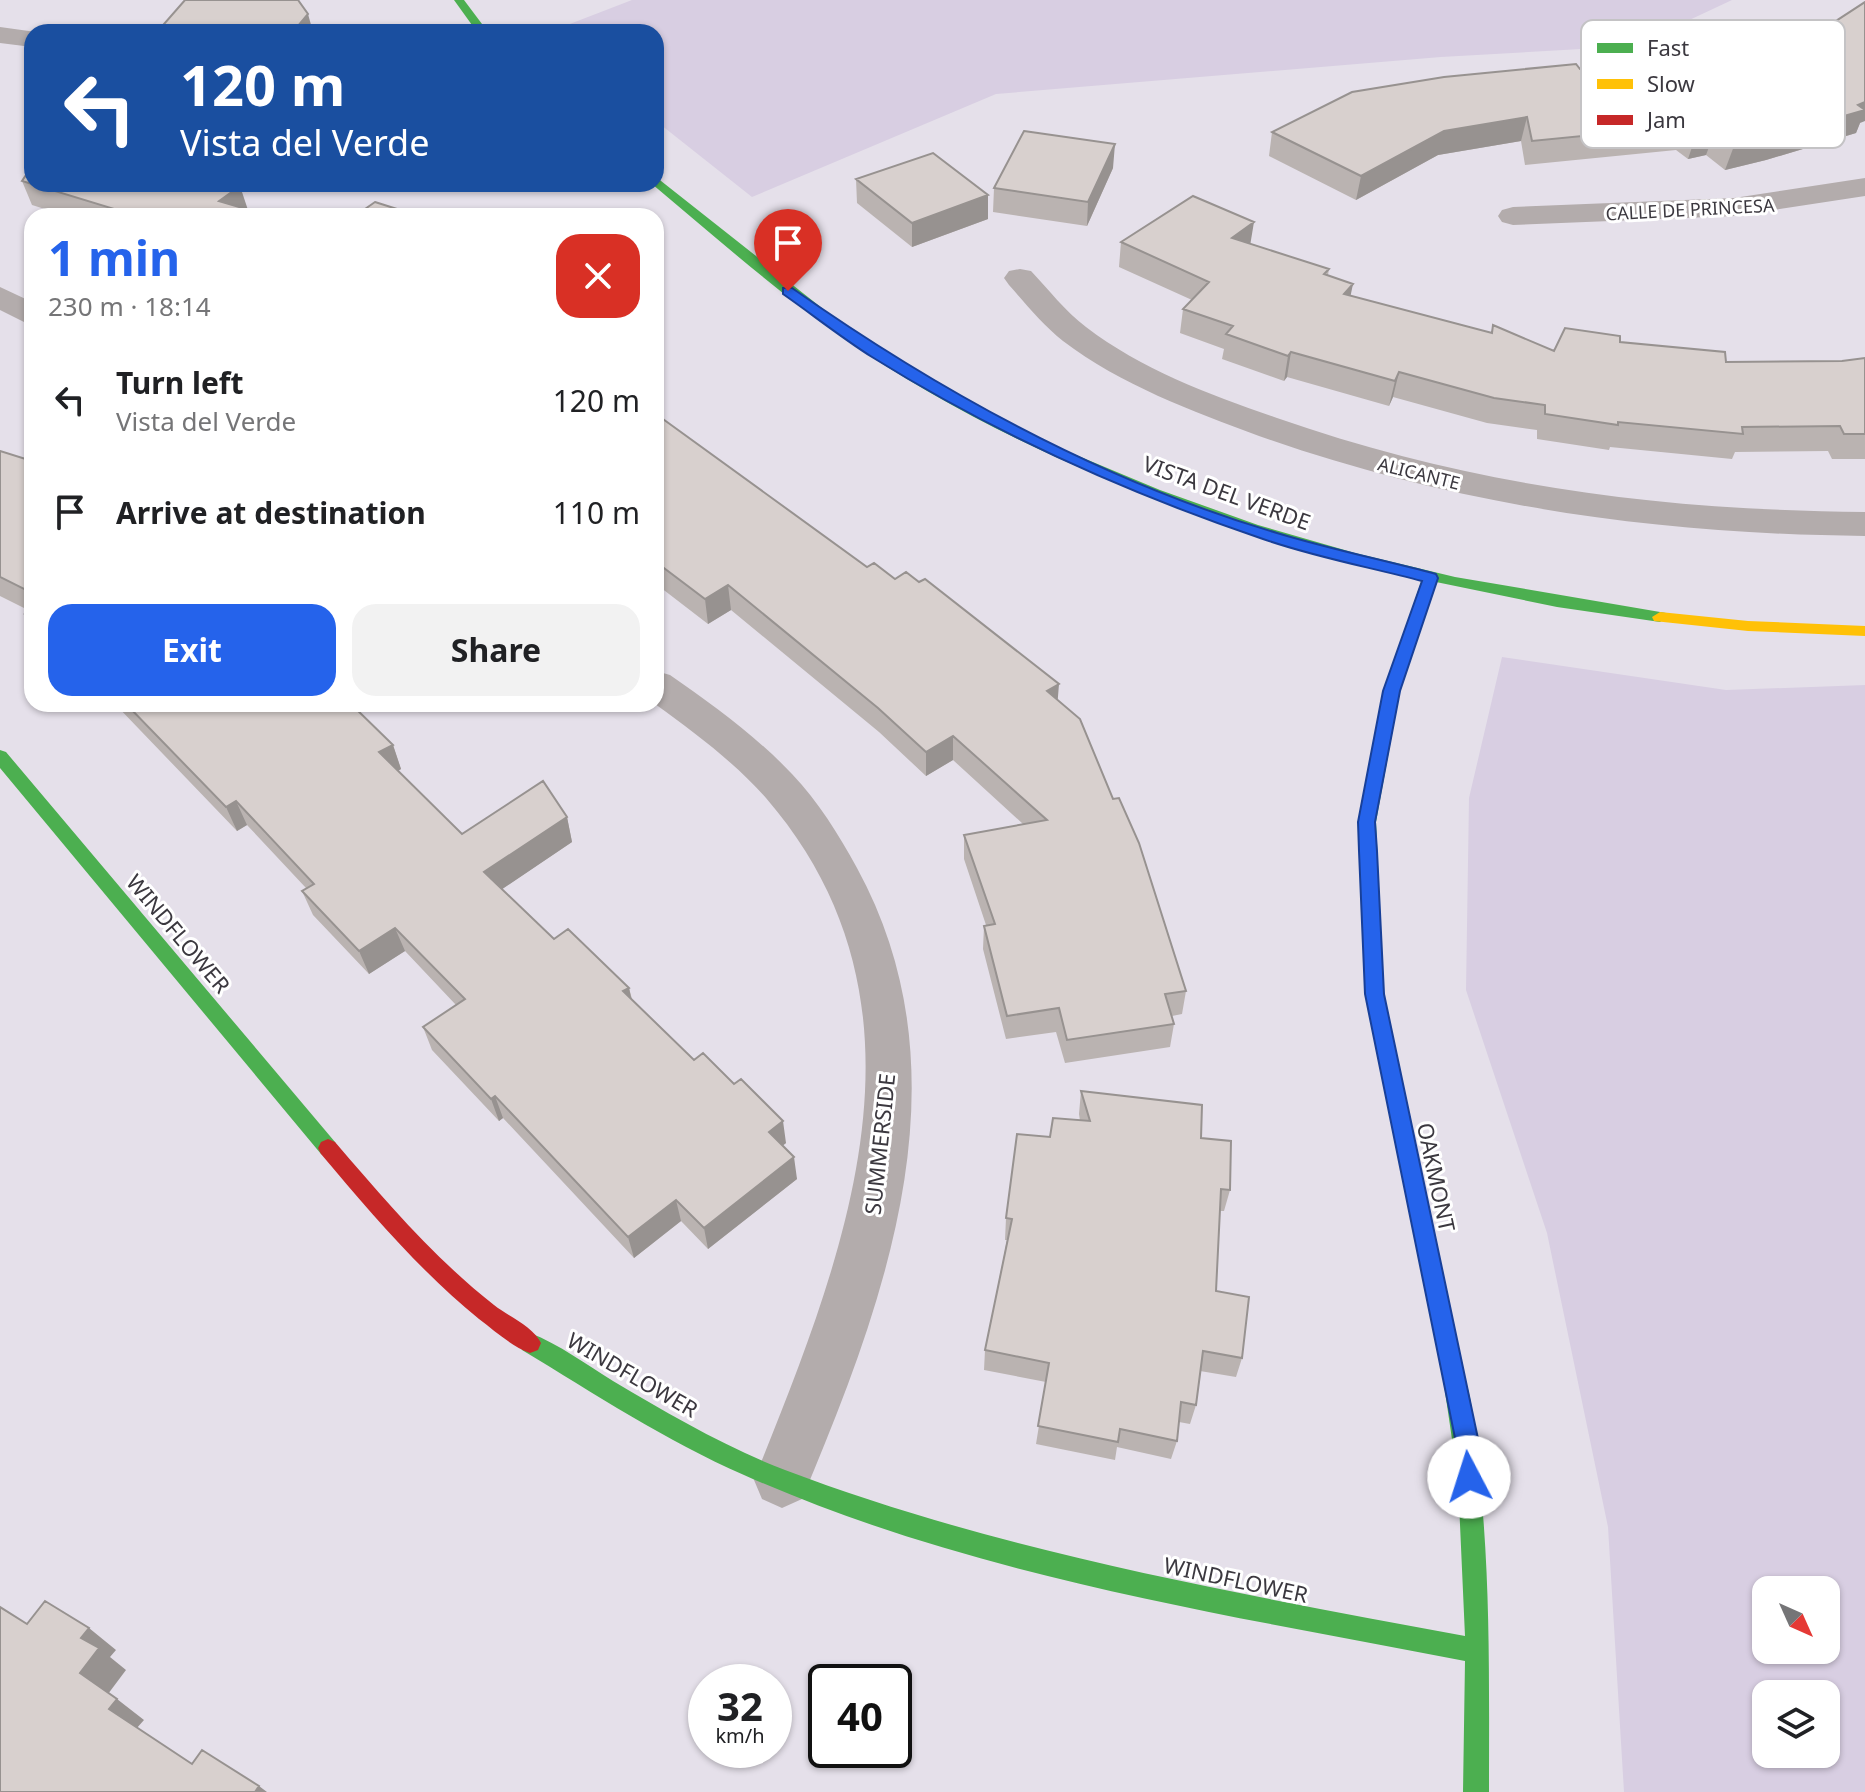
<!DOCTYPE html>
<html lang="en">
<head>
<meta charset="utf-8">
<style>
  body { margin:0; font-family:"Noto Sans",sans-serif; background:#f2f2f2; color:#202124; height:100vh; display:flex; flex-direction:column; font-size:30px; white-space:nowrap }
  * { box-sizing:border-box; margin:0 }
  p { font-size:26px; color:#757577 }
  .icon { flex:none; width:44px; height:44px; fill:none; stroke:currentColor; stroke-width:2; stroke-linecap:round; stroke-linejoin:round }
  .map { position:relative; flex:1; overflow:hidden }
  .drawer { position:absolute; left:24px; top:208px; width:640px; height:504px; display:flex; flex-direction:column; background:#fff; border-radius:24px; box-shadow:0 2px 6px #0004 }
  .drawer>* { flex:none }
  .guide { position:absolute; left:24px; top:24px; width:640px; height:168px; border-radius:24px; box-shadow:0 2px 6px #0004; background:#1a4fa0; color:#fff; overflow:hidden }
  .needle { width:52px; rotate:135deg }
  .buttons { position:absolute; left:1752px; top:1576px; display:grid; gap:16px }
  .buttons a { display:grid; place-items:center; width:88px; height:88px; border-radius:16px; background:#fff; box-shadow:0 2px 6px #0004; font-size:40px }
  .speed { position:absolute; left:688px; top:1664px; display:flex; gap:16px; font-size:40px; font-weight:700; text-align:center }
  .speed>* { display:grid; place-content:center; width:104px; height:104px; border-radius:50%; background:#fff; box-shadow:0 2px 6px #0004; line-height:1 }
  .speed small { font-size:20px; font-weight:400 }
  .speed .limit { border:4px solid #111; border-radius:12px; background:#fff; color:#111 }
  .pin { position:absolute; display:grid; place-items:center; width:68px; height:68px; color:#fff; margin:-82px -34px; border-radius:50% 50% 50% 0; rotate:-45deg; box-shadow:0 0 8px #0007 }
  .pin .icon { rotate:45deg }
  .me { position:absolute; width:88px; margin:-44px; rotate:355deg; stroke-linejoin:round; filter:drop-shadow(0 0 6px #0008) }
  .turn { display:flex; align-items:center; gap:28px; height:168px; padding:0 24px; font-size:36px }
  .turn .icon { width:104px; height:104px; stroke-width:2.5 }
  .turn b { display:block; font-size:56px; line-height:68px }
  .round { display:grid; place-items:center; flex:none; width:84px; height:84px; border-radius:24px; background:#f2f2f2 }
  .overview { display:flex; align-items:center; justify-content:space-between; height:136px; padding:0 24px }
  h1 { font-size:48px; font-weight:700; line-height:60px; color:#2563eb }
  .cta { display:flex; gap:16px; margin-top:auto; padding:16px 24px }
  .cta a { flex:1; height:92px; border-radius:24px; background:#2563eb; color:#fff; font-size:32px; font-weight:700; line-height:92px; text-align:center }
  .cta a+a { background:#f2f2f2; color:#202124 }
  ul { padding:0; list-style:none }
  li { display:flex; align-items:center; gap:24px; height:112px; padding:0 24px }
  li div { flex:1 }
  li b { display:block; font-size:30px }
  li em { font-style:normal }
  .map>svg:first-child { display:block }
  .green { fill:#d8cee2; fill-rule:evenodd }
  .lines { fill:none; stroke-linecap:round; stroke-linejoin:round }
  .street { fill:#b3acac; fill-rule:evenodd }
  .fast { fill:#4caf50; fill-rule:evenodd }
  .slow { fill:#ffc107; fill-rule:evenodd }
  .jam { fill:#c62828; fill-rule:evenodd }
  .wall { fill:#bab3b1 }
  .shaded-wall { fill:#979290 }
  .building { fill:#d8d0ce; stroke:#979290; stroke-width:2 }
  .route { fill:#2563eb; stroke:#184099; stroke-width:2 }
  .labels { text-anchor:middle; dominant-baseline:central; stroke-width:6; stroke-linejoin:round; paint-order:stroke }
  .far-street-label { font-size:18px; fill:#3b383f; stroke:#fff }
  .street-label { font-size:22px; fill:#3b383f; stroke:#fff }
  .key { fill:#fff; stroke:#c4c3c5; stroke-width:2 }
  .key-label { font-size:22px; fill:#3b383f }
</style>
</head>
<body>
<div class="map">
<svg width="1865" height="1792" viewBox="0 0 1865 1792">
  <rect width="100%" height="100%" fill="#e5e0ea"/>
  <!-- green -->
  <path class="green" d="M 632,0 L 1732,0 L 1634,46 L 1441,57 L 996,94 L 752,197 L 656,121 L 656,32 L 549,32 Z
    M 1502,657 L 1726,690 L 1865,685 L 1865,1792 L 1624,1792 L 1608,1527 L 1547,1233 L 1466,990 L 1469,798 ZM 1766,1590 L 1826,1590 L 1826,1650 L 1766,1650 ZM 1766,1694 L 1826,1694 L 1826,1754 L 1766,1754 Z"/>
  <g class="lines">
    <!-- street -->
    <path class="street" d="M 0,27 L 36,32 L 32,32 L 32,47 L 0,43 Z
      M 1865,178 L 1865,196 L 1734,216 L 1513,225 L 1502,222 L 1498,216 L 1502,210 L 1513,207 L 1734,198 Z
      M 1020,269 L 1031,271 C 1049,290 1065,311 1086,327 C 1142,370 1211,395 1277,418 C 1472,486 1659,510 1865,512 L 1865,536 C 1656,534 1456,506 1259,436 C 1192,411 1121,385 1063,341 C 1043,325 1026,304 1009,285 L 1004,278 L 1009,271 Z
      M 0,287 L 32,302 L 32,326 L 0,310 Z
      M 656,671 L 670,675 C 713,705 756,736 792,774 C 818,801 839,835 857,868 C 970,1075 886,1299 802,1499 L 782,1508 L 762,1499 L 754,1480 C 843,1258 947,1008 766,798 C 734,762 694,732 655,704 Z"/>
    <!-- fast -->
    <path class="fast" d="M 454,0 L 464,0 L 488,32 L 477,32 Z
      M 656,177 L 851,331 L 970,403 L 1064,450 L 1160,490 L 1258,525 L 1355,553 L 1455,577 L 1666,613 L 1668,617 L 1660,622 L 1557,607 L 1436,582 L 1400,691 L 1376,822 L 1384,994 L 1404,1088 L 1401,1094 L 1394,1096 L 1387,1094 L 1384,1088 L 1366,994 L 1358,822 L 1384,691 L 1422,579 C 1218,530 1015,457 842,337 C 775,290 714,236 652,184 L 656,184 Z
      M 0,750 L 6,752 L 335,1142 L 338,1148 L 335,1154 L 328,1157 L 321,1154 L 0,768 Z
      M 530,1333 C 559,1344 587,1365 613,1381 C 669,1414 725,1447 785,1470 C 1004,1553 1236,1593 1465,1636 L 1458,1480 L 1443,1378 L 1446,1371 L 1454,1368 L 1462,1371 C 1473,1396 1474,1428 1477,1455 C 1491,1567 1489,1680 1489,1792 L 1463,1792 L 1465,1661 C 1223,1614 971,1576 744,1475 C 666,1441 595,1394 522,1350 L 519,1343 L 522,1336 Z"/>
    <!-- slow -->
    <path class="slow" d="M 1660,612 L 1748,621 L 1865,626 L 1865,636 L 1748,631 L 1654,621 L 1652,617 Z
      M 1394,1080 L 1401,1082 L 1404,1088 L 1465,1378 L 1462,1385 L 1454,1388 L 1446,1385 L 1443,1378 L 1384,1088 L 1387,1082 Z"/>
    <!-- jam -->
    <path class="jam" d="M 328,1139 L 335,1142 C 384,1199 434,1258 494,1305 C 508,1316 534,1327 541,1343 L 538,1350 L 530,1353 C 511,1346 495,1331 479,1319 C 420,1271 370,1212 321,1154 L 318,1148 L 321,1142 Z"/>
  </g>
  <!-- wall -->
  <path class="wall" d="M 1776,60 L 1860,123 L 1856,133 L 1766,160 L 1725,170 L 1706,155 L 1688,159 L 1676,150 L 1525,165 L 1521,141 L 1438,155 L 1356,200 L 1269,156 L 1272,132 L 1580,69 L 1625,89 Z
    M 1113,168 L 1087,226 L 993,212 L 994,188 Z
    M 856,179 L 988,219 L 912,247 L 857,203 Z
    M 22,181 L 248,210 L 270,216 L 67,216 L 32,205 Z
    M 1121,242 L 1251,244 L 1329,269 L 1328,275 L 1351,296 L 1491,333 L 1493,325 L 1554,351 L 1620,342 L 1726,362 L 1842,361 L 1865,358 L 1865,459 L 1832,459 L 1828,451 L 1735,452 L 1732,459 L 1610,447 L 1609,450 L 1537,439 L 1537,430 L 1487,423 L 1393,397 L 1389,406 L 1287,377 L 1284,381 L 1222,359 L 1224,349 L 1180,333 L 1183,309 L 1192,300 L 1119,267 Z
    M 656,414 L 867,567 L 1058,701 L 1186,991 L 1182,1014 L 1172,1016 L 1174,1024 L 1170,1047 L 1065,1063 L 1056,1032 L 1006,1039 L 983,949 L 984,926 L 986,925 L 964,859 L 964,835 L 1023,824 L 953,760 L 926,776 L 879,732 L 731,610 L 708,624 L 656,584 Z
    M 0,451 L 32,461 L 32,626 L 25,614 L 30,611 L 0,596 Z
    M 115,704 L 351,704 L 393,745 L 401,769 L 398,771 L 462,834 L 567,817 L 572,842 L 502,889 L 554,939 L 629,988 L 632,999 L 694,1060 L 786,1143 L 782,1146 L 797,1179 L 708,1249 L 681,1221 L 634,1258 L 503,1118 L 499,1121 L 432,1050 L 423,1027 L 456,1005 L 405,951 L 369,974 L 313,915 L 302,891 L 306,888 L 247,825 L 237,831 Z
    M 1081,1091 L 1201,1138 L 1230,1190 L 1224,1211 L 1220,1211 L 1216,1291 L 1242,1358 L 1236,1377 L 1200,1371 L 1196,1405 L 1190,1424 L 1179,1422 L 1177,1441 L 1171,1459 L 1117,1447 L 1115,1460 L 1036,1444 L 1046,1382 L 984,1370 L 985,1350 L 1007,1240 L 1005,1240 L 1006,1218 L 1080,1121 L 1079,1114 Z"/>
  <!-- shaded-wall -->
  <path class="shaded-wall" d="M 308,14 L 313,32 L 293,32 Z
    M 1865,102 L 1865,121 L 1860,123 L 1856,133 L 1766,160 L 1725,170 L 1734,146 Z
    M 1527,117 L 1521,141 L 1438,155 L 1356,200 L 1361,176 L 1444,131 Z
    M 1715,131 L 1706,155 L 1688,159 L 1696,135 Z
    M 1115,144 L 1113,168 L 1087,226 L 1088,202 Z
    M 240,186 L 248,210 L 219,201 Z
    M 988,195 L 988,219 L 912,247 L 912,223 Z
    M 1254,222 L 1250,246 L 1232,238 Z
    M 1353,284 L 1348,308 L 1344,294 Z
    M 1291,352 L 1287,377 L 1284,381 L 1288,356 Z
    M 1399,372 L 1393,397 L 1389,406 L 1395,381 Z
    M 728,585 L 731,610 L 708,624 L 705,599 Z
    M 1059,684 L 1057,709 L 1047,691 Z
    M 953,736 L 953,760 L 926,776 L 926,752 Z
    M 393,745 L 401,769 L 388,777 L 379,752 Z
    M 236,801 L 247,825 L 237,831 L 226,807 Z
    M 567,817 L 572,842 L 492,896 L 484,872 Z
    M 395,928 L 405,951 L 369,974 L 359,951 Z
    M 629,988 L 634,1011 L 623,991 Z
    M 495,1096 L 503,1118 L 499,1121 L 491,1099 Z
    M 783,1121 L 786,1143 L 772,1154 L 769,1132 Z
    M 794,1157 L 797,1179 L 708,1249 L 704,1228 Z
    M 676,1200 L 681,1221 L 634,1258 L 628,1237 Z
    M 89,1628 L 116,1650 L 110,1657 L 126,1670 L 108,1694 L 80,1673 L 81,1638 Z
    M 117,1699 L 144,1720 L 136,1729 L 109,1709 Z
    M 259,1786 L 267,1792 L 255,1792 Z"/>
  <!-- building -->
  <path class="building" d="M 185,0 L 298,0 L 308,14 L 293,32 L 157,32 Z
    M 1865,2 L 1865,102 L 1858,105 L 1865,110 L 1775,136 L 1734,146 L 1715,131 L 1696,135 L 1684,126 L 1532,141 L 1527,117 L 1444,131 L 1361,176 L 1272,132 L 1352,92 L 1444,77 L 1576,64 L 1580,69 L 1606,67 L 1625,89 L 1762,52 L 1776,60 Z
    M 1024,131 L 1115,144 L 1088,202 L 994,188 Z
    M 933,153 L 988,195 L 912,223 L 856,179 Z
    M 32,166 L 32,184 L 233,184 L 240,186 L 219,201 L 270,216 L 114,216 L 121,211 L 22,181 Z
    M 1193,196 L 1254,222 L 1232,238 L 1329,269 L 1324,274 L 1353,284 L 1344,294 L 1492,333 L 1493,325 L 1554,351 L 1565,328 L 1620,336 L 1620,342 L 1725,352 L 1726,362 L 1842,361 L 1865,358 L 1865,434 L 1844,434 L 1840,426 L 1742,427 L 1743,434 L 1618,422 L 1618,425 L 1545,414 L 1545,405 L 1494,398 L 1399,372 L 1395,381 L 1291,352 L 1288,356 L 1226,334 L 1233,326 L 1183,309 L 1209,282 L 1121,242 Z
    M 375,202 L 419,216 L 355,216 Z
    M 656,414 L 867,567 L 874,563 L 895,579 L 906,572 L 919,582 L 925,579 L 1059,684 L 1047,691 L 1080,719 L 1113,799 L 1119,798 L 1139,843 L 1186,991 L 1165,994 L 1174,1024 L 1067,1040 L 1059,1008 L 1007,1016 L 984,926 L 995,924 L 964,835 L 1047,820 L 953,736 L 926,752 L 878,708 L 728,585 L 705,599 L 656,562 Z
    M 0,451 L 32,461 L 32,593 L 0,577 Z
    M 32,610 L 32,619 L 25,614 Z
    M 126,704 L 351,704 L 393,745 L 379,752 L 462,834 L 543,781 L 567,817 L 484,872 L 554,939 L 568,929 L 629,988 L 623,991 L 694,1060 L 703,1053 L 734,1084 L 741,1079 L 783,1121 L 769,1132 L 794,1157 L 704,1228 L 676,1200 L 628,1237 L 495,1096 L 491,1099 L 423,1027 L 465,999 L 395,928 L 359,951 L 302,891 L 314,884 L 236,801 L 226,807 Z
    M 1081,1091 L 1202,1105 L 1201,1138 L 1231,1141 L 1230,1190 L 1221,1189 L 1216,1291 L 1249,1297 L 1242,1358 L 1203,1351 L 1196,1405 L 1181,1402 L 1177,1441 L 1120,1429 L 1118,1442 L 1038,1426 L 1049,1363 L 985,1350 L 1012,1219 L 1006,1218 L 1017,1134 L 1050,1137 L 1053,1118 L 1090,1121 Z
    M 45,1601 L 89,1628 L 81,1638 L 99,1648 L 80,1673 L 117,1699 L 109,1709 L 192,1764 L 202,1750 L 259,1786 L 255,1792 L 0,1792 L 0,1607 L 27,1624 Z"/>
  <!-- route -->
  <path class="route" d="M 783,288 L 792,288 C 940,392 1104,482 1277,533 C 1330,549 1383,560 1436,574 L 1438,578 L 1400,691 L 1375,822 L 1377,851 L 1384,994 L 1480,1448 L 1481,1477 L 1478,1485 L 1469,1488 L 1461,1485 L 1457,1448 L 1365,994 L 1359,851 L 1358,822 L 1383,691 L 1422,581 C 1369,567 1314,557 1263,539 C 1127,493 994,433 872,357 C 842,338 813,315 783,294 Z"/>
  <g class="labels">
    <!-- far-street labels -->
    <g class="far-street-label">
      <text transform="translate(1690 209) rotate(-3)">CALLE DE PRINCESA</text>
      <text transform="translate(1419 473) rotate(14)">ALICANTE</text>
    </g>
    <!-- street labels -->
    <g class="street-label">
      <text transform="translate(1227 492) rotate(20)">VISTA DEL VERDE</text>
      <text transform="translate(179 933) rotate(50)">WINDFLOWER</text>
      <text transform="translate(879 1144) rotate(-84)">SUMMERSIDE</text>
      <text transform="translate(1437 1177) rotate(78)">OAKMONT</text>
      <text transform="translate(633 1374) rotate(30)">WINDFLOWER</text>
      <text transform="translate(1236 1579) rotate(12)">WINDFLOWER</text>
    </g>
  </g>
  <!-- legend -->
  <rect x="1581" y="20" width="264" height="128" rx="12" class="key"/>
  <rect x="1597" y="43" width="36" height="10" fill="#4caf50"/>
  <rect x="1597" y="79" width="36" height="10" fill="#ffc107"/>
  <rect x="1597" y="115" width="36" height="10" fill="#c62828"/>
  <g class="key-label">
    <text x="1647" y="56">Fast</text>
    <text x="1647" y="92">Slow</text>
    <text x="1647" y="128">Jam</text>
  </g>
</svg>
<div class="buttons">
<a><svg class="needle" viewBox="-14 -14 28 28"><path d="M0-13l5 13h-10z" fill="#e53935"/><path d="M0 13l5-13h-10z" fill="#757577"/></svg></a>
<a><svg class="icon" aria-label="layers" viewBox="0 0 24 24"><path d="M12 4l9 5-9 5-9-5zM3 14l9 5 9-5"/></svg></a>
</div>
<div class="speed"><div>32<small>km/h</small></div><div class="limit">40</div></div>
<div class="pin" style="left:788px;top:291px;background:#d93025"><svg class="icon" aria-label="arrive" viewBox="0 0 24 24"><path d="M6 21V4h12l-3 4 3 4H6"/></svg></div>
<svg class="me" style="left:1469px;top:1477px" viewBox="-20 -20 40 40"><circle r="19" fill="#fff"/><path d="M0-13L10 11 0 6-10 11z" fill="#2563eb"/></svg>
<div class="guide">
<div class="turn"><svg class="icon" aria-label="left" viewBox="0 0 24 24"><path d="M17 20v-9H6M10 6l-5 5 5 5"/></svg><div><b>120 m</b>Vista del Verde</div></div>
</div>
<section class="drawer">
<div class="overview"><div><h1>1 min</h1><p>230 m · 18:14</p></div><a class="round" style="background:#d93025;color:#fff"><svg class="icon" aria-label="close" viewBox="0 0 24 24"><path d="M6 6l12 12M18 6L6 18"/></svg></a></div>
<ul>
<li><svg class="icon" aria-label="left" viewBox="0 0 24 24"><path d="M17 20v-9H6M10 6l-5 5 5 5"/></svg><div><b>Turn left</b><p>Vista del Verde</p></div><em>120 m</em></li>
<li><svg class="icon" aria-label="arrive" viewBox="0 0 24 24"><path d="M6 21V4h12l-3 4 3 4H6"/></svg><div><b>Arrive at destination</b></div><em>110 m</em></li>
</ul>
<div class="cta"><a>Exit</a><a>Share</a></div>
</section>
</div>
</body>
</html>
